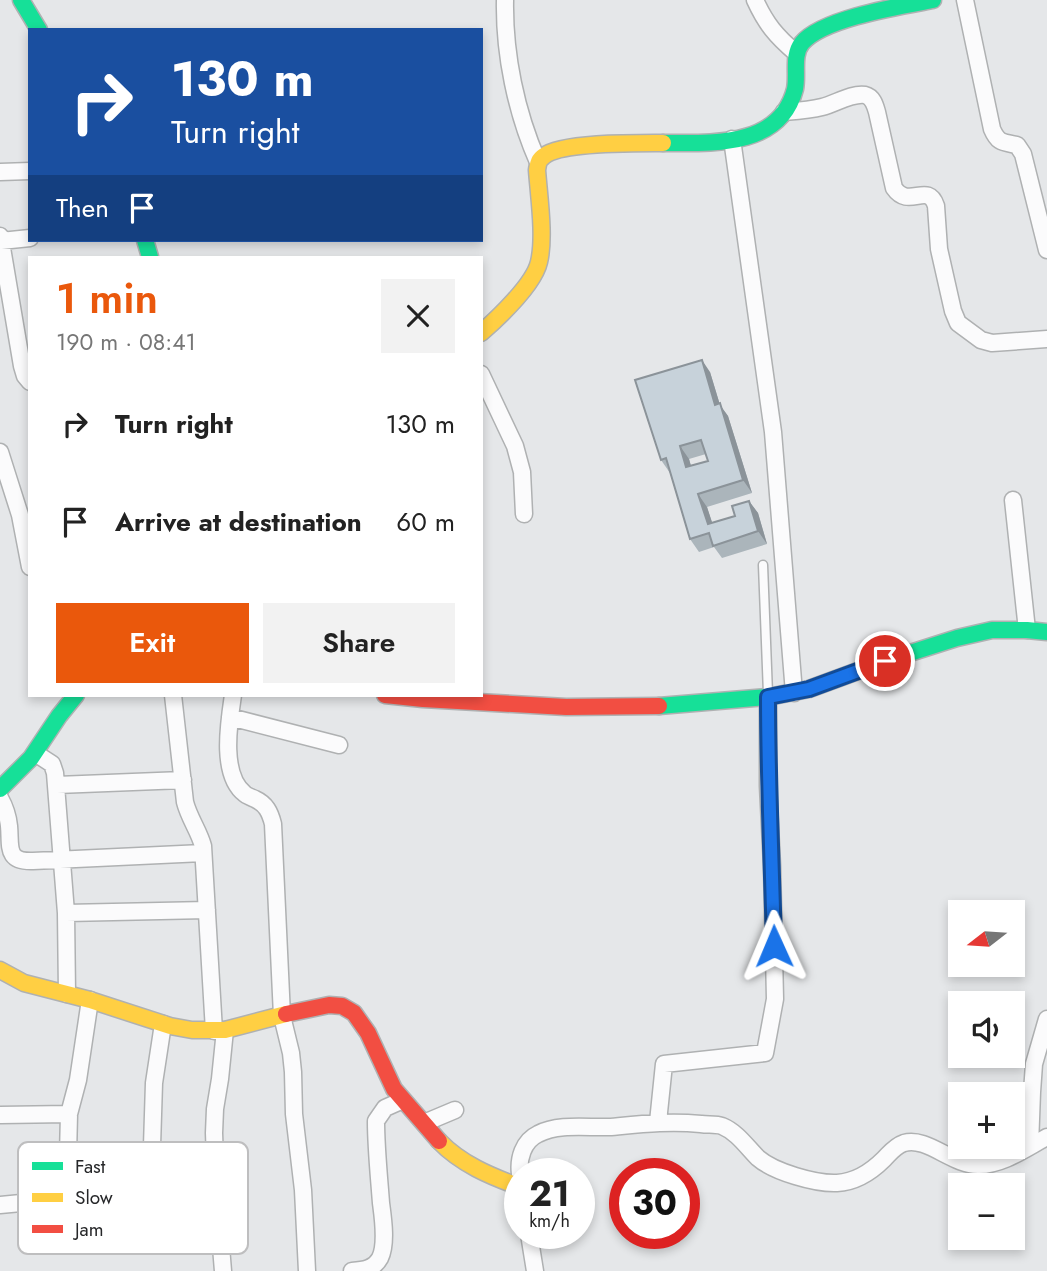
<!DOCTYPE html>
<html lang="en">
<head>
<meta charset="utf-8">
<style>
  body { margin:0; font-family:Jost,sans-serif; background:#f2f2f2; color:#222; height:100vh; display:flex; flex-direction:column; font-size:26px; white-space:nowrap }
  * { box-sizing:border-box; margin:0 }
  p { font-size:23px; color:#767676 }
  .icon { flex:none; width:38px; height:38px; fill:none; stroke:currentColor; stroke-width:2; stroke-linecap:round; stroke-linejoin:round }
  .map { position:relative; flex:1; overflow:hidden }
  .side { position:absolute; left:28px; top:256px; width:455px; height:441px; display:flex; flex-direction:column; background:#fff; border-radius:0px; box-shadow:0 4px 10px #0003 }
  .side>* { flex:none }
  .hud { position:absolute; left:28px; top:28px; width:455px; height:214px; border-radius:0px; box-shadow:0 4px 10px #0003; background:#1a4fa0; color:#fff; overflow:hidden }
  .needle { width:46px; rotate:253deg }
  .fabs { position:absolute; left:948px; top:900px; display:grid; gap:14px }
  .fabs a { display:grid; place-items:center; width:77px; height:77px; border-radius:0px; background:#fff; box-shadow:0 4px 10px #0003; font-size:35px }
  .speed { position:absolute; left:504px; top:1158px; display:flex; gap:14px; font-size:35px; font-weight:700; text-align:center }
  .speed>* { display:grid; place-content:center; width:91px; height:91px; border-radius:50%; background:#fff; box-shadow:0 4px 10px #0003; line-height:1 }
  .speed small { font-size:18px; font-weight:400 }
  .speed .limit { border:10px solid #d22; background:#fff; color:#111 }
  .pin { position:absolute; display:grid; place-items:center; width:60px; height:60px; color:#fff; margin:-30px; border:4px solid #fff; border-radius:50%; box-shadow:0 2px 7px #0007 }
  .me { position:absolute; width:77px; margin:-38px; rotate:359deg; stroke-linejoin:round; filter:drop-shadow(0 0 5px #0008) }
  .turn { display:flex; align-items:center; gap:24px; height:147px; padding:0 28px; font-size:32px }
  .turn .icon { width:91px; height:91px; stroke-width:2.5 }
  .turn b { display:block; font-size:49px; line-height:60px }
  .then { display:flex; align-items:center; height:66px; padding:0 28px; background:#0003; gap:14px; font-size:26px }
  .round { display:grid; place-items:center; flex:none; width:74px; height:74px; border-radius:0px; background:#f2f2f2 }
  .summary { display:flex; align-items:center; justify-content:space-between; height:119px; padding:0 28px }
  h1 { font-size:42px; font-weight:600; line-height:52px; color:#ea580c }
  .cta { display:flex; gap:14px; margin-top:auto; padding:14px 28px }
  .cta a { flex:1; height:80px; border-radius:0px; background:#ea580c; color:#fff; font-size:28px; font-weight:600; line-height:80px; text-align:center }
  .cta a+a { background:#f2f2f2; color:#222 }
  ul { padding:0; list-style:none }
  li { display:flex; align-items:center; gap:21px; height:98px; padding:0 28px }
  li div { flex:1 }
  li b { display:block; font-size:26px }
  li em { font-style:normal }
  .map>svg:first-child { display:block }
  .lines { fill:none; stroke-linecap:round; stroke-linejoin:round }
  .lane-casing { stroke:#afb1b2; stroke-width:11 }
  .street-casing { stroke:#afb1b2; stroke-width:19 }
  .fast-casing { stroke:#afb1b2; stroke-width:19 }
  .slow-casing { stroke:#afb1b2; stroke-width:19 }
  .jam-casing { stroke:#afb1b2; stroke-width:19 }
  .lane { stroke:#fbfbfc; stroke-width:8 }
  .street { stroke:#fbfbfc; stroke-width:16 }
  .fast { stroke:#16e098; stroke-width:16 }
  .slow { stroke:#ffcf43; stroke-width:16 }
  .jam { stroke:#f24e42; stroke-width:16 }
  .wall { fill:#abb5bb; fill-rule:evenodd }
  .shaded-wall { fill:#8b9399 }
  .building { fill:#c7d2da; stroke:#8b9399; stroke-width:2; fill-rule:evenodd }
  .route-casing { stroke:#114b97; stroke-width:18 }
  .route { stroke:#1a73e8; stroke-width:12 }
  .key { fill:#fff; stroke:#bebebf; stroke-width:2 }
  .key-label { font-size:19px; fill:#262729 }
</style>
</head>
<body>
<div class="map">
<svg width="1047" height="1271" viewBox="0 0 1047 1271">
  <rect width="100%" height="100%" fill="#e5e7e9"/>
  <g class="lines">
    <defs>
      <path id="lane" d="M 763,565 L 768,694"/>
      <path id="street" d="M 505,0 C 504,54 516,112 538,162
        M 755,0 C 766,24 776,36 796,53
        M 965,0 L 992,129 C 998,143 1002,142 1017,145 L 1023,154 L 1047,250
        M 784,112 C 796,111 810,110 822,107 C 835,104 851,93 865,95 C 873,97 875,105 877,112 L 894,188 C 909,210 928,181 936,206 L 939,249 L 953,311 L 958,323 L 981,340 L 992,343 L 1047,339
        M 732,139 L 773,432 L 794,693
        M 0,172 L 30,171
        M 0,236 L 22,366 L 25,376 L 30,382
        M 1,241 L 30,238
        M 481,374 L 515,446 L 522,472 L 524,514
        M 0,452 L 20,515 L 30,567
        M 1013,500 L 1027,630
        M 173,695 L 185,802 C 189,818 199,831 203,846 L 214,1031
        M 233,695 C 229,722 220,775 245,794 C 247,796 251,797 255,799 C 266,804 270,812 273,824 L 282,1016 L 291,1053 L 293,1072 L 294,1114 L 303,1190 L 307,1271
        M 230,717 L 339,745
        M 35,753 L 52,764 L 55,773 L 66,913 L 67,994
        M 57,785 L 183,780
        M 0,798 C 5,807 8,816 9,826 C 11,846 5,862 33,861 L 203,853
        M 66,913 L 207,910
        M 0,1115 L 69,1114
        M 658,1122 L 664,1064 L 765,1053 L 775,999 L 772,866 L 768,786 L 768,697
        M 424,1123 L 455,1110
        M 1030,1146 L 1032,1092 L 1034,1064 L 1047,1019
        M 520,1174 C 518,1159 523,1141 538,1134 C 559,1123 588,1128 611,1127 C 643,1124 669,1121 701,1124 C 708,1125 716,1124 722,1126 C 737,1132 747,1147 758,1158 C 774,1172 816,1184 837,1183 C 855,1182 872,1171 884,1159 C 890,1153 895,1146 904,1143 C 927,1136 953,1166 979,1165 C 1003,1165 1026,1148 1047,1137
        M 0,1205 L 21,1203 L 69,1204
        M 150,1209 L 154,1083 L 163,1024
        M 69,1228 L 68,1155 L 69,1114 L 78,1080 L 90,1000
        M 529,1234 L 535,1271
        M 223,1271 L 216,1186 L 214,1133 L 215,1109 L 220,1079 L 225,1030
        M 352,1271 C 364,1270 374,1269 380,1258 C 387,1244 383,1218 381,1203 C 379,1176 376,1148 376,1121 L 385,1108 L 403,1100"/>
      <path id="fast" d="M 21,0 L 39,30
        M 663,143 C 711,143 780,148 795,89 C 798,74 792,55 802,43 C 823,18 901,6 933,0
        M 145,240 L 150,257
        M 659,706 L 768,697 L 809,689 L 885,661 L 957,638 L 992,630 L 1027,630 L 1047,632
        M 0,789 L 31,758 L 59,716 L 76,695"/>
      <path id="slow" d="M 481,333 C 498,318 534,284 539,262 C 545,237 539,197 537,170 C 538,164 538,160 544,156 C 561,142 639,143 663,143
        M 0,970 L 24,983 L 90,1000 L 170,1026 L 192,1030 L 225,1030 L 286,1014
        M 439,1141 C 461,1164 490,1176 520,1187"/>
      <path id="jam" d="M 385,695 L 423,699 L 566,707 L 659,706
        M 286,1014 L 329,1005 L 342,1006 L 354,1013 L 368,1033 L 394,1089 L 439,1141"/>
    </defs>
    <!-- lane casing -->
    <use href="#lane" class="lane-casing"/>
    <!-- street casing -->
    <use href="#street" class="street-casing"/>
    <!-- fast casing -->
    <use href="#fast" class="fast-casing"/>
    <!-- slow casing -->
    <use href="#slow" class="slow-casing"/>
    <!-- jam casing -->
    <use href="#jam" class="jam-casing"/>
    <!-- lane -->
    <use href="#lane" class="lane"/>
    <!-- street -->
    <use href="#street" class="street"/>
    <!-- fast -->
    <use href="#fast" class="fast"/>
    <!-- slow -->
    <use href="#slow" class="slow"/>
    <!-- jam -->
    <use href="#jam" class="jam"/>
  </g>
  <!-- wall -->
  <path class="wall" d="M 710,372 L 720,405 L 728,416 L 752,493 L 707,507 L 712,523 L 735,516 L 749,501 L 758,513 L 767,544 L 722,558 L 714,547 L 699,552 L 690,539 L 670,473 L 661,460 L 650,424 L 647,420 ZM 706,454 L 708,461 L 691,466 L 689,459 Z"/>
  <!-- shaded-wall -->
  <path class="shaded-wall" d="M 702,360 L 710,372 L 720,405 L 728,416 L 752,493 L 743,480 L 715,405 Z
    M 680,446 L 689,459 L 695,480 L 686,467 Z
    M 698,494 L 707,507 L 717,537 L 708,524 Z
    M 749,501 L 758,513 L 767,544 L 758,531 Z"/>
  <!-- building -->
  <path class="building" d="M 702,360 L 715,405 L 720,403 L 743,480 L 698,494 L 708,524 L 735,516 L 732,506 L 749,501 L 758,531 L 713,546 L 709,533 L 690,539 L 666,458 L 661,460 L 635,380 ZM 701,440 L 708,461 L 686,467 L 680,446 Z"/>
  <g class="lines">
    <defs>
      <path id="route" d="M 774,946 C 772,863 768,780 768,697 L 809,689 L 885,661"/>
    </defs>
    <!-- route casing -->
    <use href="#route" class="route-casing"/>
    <!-- route -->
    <use href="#route" class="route"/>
  </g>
  <!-- legend -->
  <rect x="18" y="1142" width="230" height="112" rx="10" class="key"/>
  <rect x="32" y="1162" width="31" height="8" fill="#16e098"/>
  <rect x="32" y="1193" width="31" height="9" fill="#ffcf43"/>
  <rect x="32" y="1225" width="31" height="8" fill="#f24e42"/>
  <g class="key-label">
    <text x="75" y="1173">Fast</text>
    <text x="75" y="1204">Slow</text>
    <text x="75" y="1236">Jam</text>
  </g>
</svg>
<div class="fabs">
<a><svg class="needle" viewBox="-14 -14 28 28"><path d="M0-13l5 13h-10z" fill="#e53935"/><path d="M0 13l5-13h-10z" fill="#767676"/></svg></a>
<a><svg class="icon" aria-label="sound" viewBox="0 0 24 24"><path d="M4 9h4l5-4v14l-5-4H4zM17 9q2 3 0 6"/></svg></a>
<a>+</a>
<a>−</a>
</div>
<div class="speed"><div>21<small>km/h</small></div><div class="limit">30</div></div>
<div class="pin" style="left:885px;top:661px;background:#d93025"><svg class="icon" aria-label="arrive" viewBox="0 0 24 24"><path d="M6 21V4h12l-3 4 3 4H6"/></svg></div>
<svg class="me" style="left:774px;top:946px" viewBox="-20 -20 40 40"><path d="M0-17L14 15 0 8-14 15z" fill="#1a73e8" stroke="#fff" stroke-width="4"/></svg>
<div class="hud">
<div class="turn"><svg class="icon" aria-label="right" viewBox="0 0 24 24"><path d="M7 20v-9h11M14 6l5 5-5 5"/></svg><div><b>130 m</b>Turn right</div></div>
<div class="then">Then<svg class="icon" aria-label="arrive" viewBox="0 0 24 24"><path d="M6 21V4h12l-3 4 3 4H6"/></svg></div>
</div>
<section class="side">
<div class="summary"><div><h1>1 min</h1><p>190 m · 08:41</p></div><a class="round"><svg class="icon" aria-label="close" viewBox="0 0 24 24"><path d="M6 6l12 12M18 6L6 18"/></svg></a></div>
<ul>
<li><svg class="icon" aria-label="right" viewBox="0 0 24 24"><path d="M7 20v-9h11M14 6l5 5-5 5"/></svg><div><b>Turn right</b></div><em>130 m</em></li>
<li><svg class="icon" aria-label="arrive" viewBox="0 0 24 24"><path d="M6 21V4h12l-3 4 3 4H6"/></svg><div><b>Arrive at destination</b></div><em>60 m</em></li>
</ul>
<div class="cta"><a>Exit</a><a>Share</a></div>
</section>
</div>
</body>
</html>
